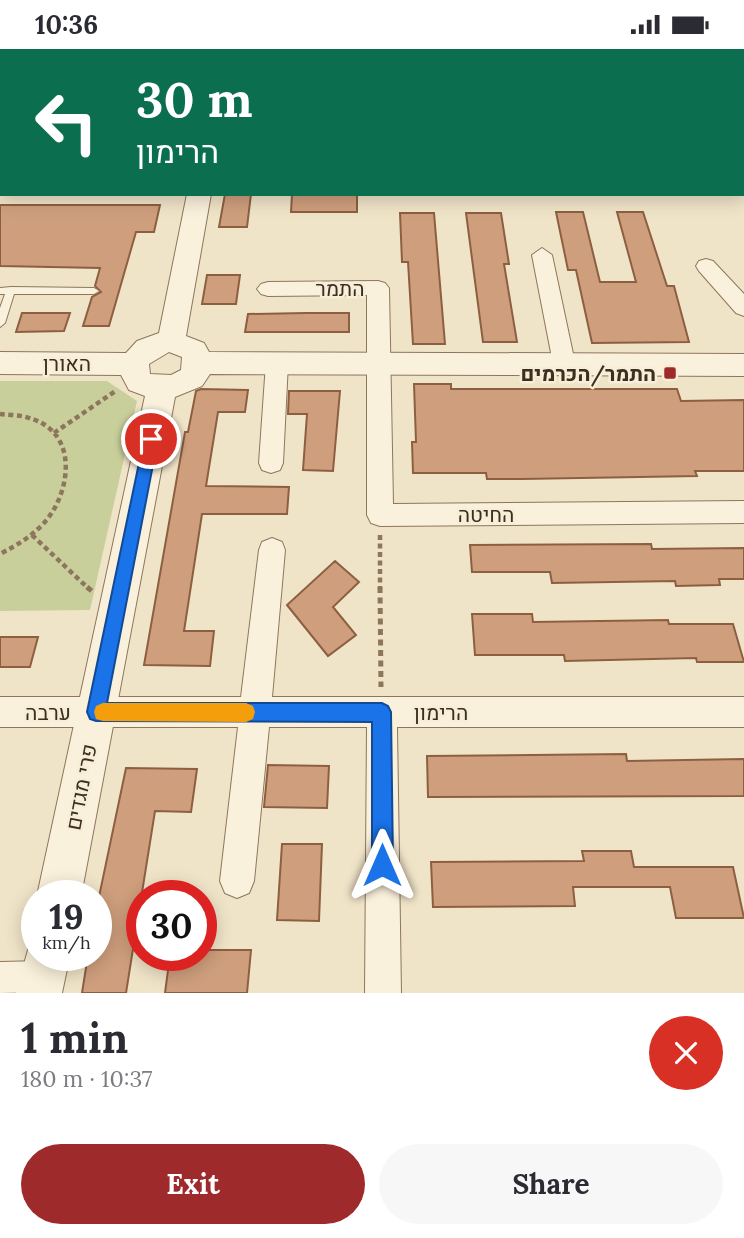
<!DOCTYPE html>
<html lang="en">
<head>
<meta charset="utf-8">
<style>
  body { margin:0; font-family:Lora,Heebo,serif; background:#f7f7f7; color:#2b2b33; height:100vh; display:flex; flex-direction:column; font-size:26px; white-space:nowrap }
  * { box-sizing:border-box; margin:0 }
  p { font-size:23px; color:#7c7c81 }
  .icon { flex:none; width:38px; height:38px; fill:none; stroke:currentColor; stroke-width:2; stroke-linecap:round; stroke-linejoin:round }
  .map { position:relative; height:944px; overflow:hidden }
  .side { display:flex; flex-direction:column; background:#fff; flex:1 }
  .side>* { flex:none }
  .top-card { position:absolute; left:0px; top:0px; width:746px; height:147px; box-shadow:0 4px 18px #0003; background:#0b6e4f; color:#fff; overflow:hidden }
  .speed { position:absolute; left:21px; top:831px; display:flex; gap:14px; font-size:35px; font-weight:700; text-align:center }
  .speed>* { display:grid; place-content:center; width:91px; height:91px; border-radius:50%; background:#fff; box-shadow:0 4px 18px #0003; line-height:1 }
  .speed small { font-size:18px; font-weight:400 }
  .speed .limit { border:10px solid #d22; background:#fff; color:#111 }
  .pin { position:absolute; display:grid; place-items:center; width:60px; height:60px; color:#fff; margin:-30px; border:4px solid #fff; border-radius:50%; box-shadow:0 2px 7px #0007 }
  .me { position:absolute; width:77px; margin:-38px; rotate:0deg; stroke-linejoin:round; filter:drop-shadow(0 0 5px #0008) }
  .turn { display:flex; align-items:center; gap:24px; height:147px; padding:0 21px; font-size:32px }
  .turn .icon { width:91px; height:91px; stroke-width:2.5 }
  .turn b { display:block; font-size:49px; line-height:60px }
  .round { display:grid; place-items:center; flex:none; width:74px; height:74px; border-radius:37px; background:#f7f7f7 }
  .overview { display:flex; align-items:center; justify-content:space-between; height:119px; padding:0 21px }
  h1 { font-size:42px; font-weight:700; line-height:52px }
  .cta { display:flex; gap:14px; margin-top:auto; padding:14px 21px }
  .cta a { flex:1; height:80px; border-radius:42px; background:#9e2a2b; color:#fff; font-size:28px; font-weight:700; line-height:80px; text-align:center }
  .cta a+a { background:#f7f7f7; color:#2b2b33 }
  .status { display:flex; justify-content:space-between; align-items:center; height:49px; padding:0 35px; background:#fff; direction:ltr }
  .status svg { height:19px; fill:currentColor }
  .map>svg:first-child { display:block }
  .green { fill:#c9cf9b }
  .building { fill:#cf9f7d; stroke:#8d5f41; stroke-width:2 }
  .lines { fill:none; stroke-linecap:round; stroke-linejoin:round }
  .service-casing { stroke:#8d765c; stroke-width:2 }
  .minor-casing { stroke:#8d765c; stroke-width:2 }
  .tertiary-casing { stroke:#8d765c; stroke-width:2 }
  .path-far1 { stroke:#8d765c; stroke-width:4.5; stroke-dasharray:5 3.5; stroke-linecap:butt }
  .path { stroke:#8d765c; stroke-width:5; stroke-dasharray:6 4.5; stroke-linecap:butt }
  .service { fill:#faf1dc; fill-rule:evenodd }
  .minor { fill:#faf1dc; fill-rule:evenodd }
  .tertiary { fill:#faf1dc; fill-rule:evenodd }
  .route { fill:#1a73e8; stroke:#114b97; stroke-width:2 }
  .slow { fill:#f59e0b }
  .poi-dot { fill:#9e2a2b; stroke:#f7eed8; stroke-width:2.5 }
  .labels { text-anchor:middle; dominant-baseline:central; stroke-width:5; stroke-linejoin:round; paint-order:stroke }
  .street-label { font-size:21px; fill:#3d2e20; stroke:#f7eed8 }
  .poi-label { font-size:21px; font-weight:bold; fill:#3d2e20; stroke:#f7eed8; text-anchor:end }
</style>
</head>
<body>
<div class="status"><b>10:36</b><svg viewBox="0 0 49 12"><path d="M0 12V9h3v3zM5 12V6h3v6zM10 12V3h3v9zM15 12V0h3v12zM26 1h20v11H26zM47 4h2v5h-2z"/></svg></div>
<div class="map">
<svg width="744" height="944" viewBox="0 0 744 944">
  <rect width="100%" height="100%" fill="#f0e4c8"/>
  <!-- green -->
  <path class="green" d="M 0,332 L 107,332 L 137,352 L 90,561 L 0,562 Z"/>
  <!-- building -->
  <path class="building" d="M 225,145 L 251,145 L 247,178 L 219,178 Z
    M 292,145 L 357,145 L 357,163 L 291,163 Z
    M 0,156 L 160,156 L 154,183 L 136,183 L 109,277 L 83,277 L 92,248 L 101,243 L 95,237 L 100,219 L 0,217 Z
    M 556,163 L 583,163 L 600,233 L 636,233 L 617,163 L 643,163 L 667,237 L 674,237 L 689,293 L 592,294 L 576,221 L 568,221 Z
    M 400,164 L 434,164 L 445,295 L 413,295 L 408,213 L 402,213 Z
    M 466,164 L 501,164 L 509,215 L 504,215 L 517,293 L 483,293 Z
    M 207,226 L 240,226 L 236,255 L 202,255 Z
    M 22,264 L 70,264 L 64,282 L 16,283 Z
    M 306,264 L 349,264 L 349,283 L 245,283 L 248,265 Z
    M 414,335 L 451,335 L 451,340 L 677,340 L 681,352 L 744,351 L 744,422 L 695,422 L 697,427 L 522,430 L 487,430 L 486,424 L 413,424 L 412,393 L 416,393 Z
    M 201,340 L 248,341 L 245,363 L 218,363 L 206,437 L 289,438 L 287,465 L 202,465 L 184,582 L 214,582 L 210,617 L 144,616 L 185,383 L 188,383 L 196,342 Z
    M 289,342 L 340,342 L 333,422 L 303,421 L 307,365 L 288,365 Z
    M 651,495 L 652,500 L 744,499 L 744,530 L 719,530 L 720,536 L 676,537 L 675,532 L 552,534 L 550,523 L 472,523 L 470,496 Z
    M 335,512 L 359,533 L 333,558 L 356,586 L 328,607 L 287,556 Z
    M 472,565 L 532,565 L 533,573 L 668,571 L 669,575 L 733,575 L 744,613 L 697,613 L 696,609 L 565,612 L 564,606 L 475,606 Z
    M 0,588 L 38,588 L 30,618 L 0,618 Z
    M 626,705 L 627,712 L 744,710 L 744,747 L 428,748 L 427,707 Z
    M 268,716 L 329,717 L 327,759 L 264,758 Z
    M 126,719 L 197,720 L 191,763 L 155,762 L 126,944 L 82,944 L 88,906 L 96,906 L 96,862 Z
    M 282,795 L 322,795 L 319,872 L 277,871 Z
    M 582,802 L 631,802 L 634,818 L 733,818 L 744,869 L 676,869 L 670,838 L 573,838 L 575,857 L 433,858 L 431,813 L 584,812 Z
    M 201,901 L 251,901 L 247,944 L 165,944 L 170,906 L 201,906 Z"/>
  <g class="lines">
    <defs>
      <path id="service" d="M 11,238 L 94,239 L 99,242 L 94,245 L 14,245 L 5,274 L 0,278 L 0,259 L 5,245 L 0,245 L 0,239 Z"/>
      <path id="minor" d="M 384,0 L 400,0 L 400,2 L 384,2 Z
        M 540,0 L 557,0 L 558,2 L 541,2 Z
        M 707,0 L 723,0 L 724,2 L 708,2 Z
        M 0,49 L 2,49 L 2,59 L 0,59 Z
        M 0,132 L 2,132 L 2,144 L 0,144 Z
        M 542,199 L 552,206 L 575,314 L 572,320 L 564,323 L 556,320 L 553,314 L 532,206 Z
        M 706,210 L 713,212 L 744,245 L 744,267 L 736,264 L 699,222 L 696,217 L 699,212 Z
        M 378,232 L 385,234 L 389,239 L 393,455 L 744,452 L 744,474 L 380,477 L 371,474 L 367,466 L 367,246 L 268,247 L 261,245 L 257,240 L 261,235 L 268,233 Z
        M 277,305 L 285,308 L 288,314 L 283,414 L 280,421 L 271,424 L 262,421 L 259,414 L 266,314 L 269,308 Z
        M 272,489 L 282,493 L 285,501 L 272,648 L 744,648 L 744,678 L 397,678 L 401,944 L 365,944 L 367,678 L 269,678 L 254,832 L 249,844 L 237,849 L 225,844 L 220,832 L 238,678 L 0,678 L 0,648 L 241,648 L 259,501 L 262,493 Z
        M 42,912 L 55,917 L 60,930 L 55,943 L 0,944 L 0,913 Z"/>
      <path id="tertiary" d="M 217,0 L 237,0 L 237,2 L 217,2 Z
        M 187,145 L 211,145 L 186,287 L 204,294 L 209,303 L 744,305 L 744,327 L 210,325 L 202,337 L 175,348 L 81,847 L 37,847 L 145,347 L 129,341 L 121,326 L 0,325 L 0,303 L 126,304 L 137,292 L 159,284 ZM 169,303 L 182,308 L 181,321 L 171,326 L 150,325 L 149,315 Z
        M 37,888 L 37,906 L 70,906 L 62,944 L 16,944 L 31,890 Z"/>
    </defs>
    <!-- service casing -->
    <use href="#service" class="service-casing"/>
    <!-- minor casing -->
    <use href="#minor" class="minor-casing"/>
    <!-- tertiary casing -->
    <use href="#tertiary" class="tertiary-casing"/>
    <!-- path-far1 -->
    <path class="path-far1" d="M 0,365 C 10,366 23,366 32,370 C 79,385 71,444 44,474 C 31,488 17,496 0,505
      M 54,384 L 117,341
      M 32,486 L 89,540
      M 380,486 L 380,540"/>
    <!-- path -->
    <path class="path" d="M 87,538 L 93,543
      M 380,538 L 381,638"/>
    <!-- service -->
    <use href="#service" class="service"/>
    <!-- minor -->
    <use href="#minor" class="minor"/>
    <!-- tertiary -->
    <use href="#tertiary" class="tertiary"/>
  </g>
  <!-- route -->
  <path class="route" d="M 151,384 L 158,390 L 107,654 L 382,654 L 388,657 L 391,663 L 393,816 L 390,824 L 382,827 L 375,824 L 372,816 L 372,673 L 96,672 L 90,670 L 87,663 L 144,390 Z"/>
  <!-- slow -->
  <path class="slow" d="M 103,654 L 246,654 L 253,657 L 255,663 L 253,670 L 246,673 L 103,672 L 96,670 L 94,663 L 96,657 Z"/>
  <!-- markers -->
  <rect class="poi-dot" x="663" y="317" width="14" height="14" rx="3.5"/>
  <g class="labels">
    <!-- street labels -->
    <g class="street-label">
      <text x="340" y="239">התמר</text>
      <text x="67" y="314">האורן</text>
      <text x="486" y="465">החיטה</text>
      <text x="48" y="663">ערבה</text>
      <text x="441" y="663">הרימון</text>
      <text transform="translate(81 738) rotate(-79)">פרי מגדים</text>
    </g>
    <!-- poi labels -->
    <g class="poi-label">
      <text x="656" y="324">התמר/הכרמים</text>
    </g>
  </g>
</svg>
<div class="speed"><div>19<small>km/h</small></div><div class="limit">30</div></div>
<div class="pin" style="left:151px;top:390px;background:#d93025"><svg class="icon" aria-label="arrive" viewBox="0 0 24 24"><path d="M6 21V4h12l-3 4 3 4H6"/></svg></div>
<svg class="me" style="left:382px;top:816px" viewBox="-20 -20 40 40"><path d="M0-17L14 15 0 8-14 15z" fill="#1a73e8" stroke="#fff" stroke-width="4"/></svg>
<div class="top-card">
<div class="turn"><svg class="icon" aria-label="left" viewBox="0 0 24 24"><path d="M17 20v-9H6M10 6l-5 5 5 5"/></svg><div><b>30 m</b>הרימון</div></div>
</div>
</div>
<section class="side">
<div class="overview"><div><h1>1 min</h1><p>180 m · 10:37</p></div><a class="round" style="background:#d93025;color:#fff"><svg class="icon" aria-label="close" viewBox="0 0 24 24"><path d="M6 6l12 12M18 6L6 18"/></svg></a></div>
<div class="cta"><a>Exit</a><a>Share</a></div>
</section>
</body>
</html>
